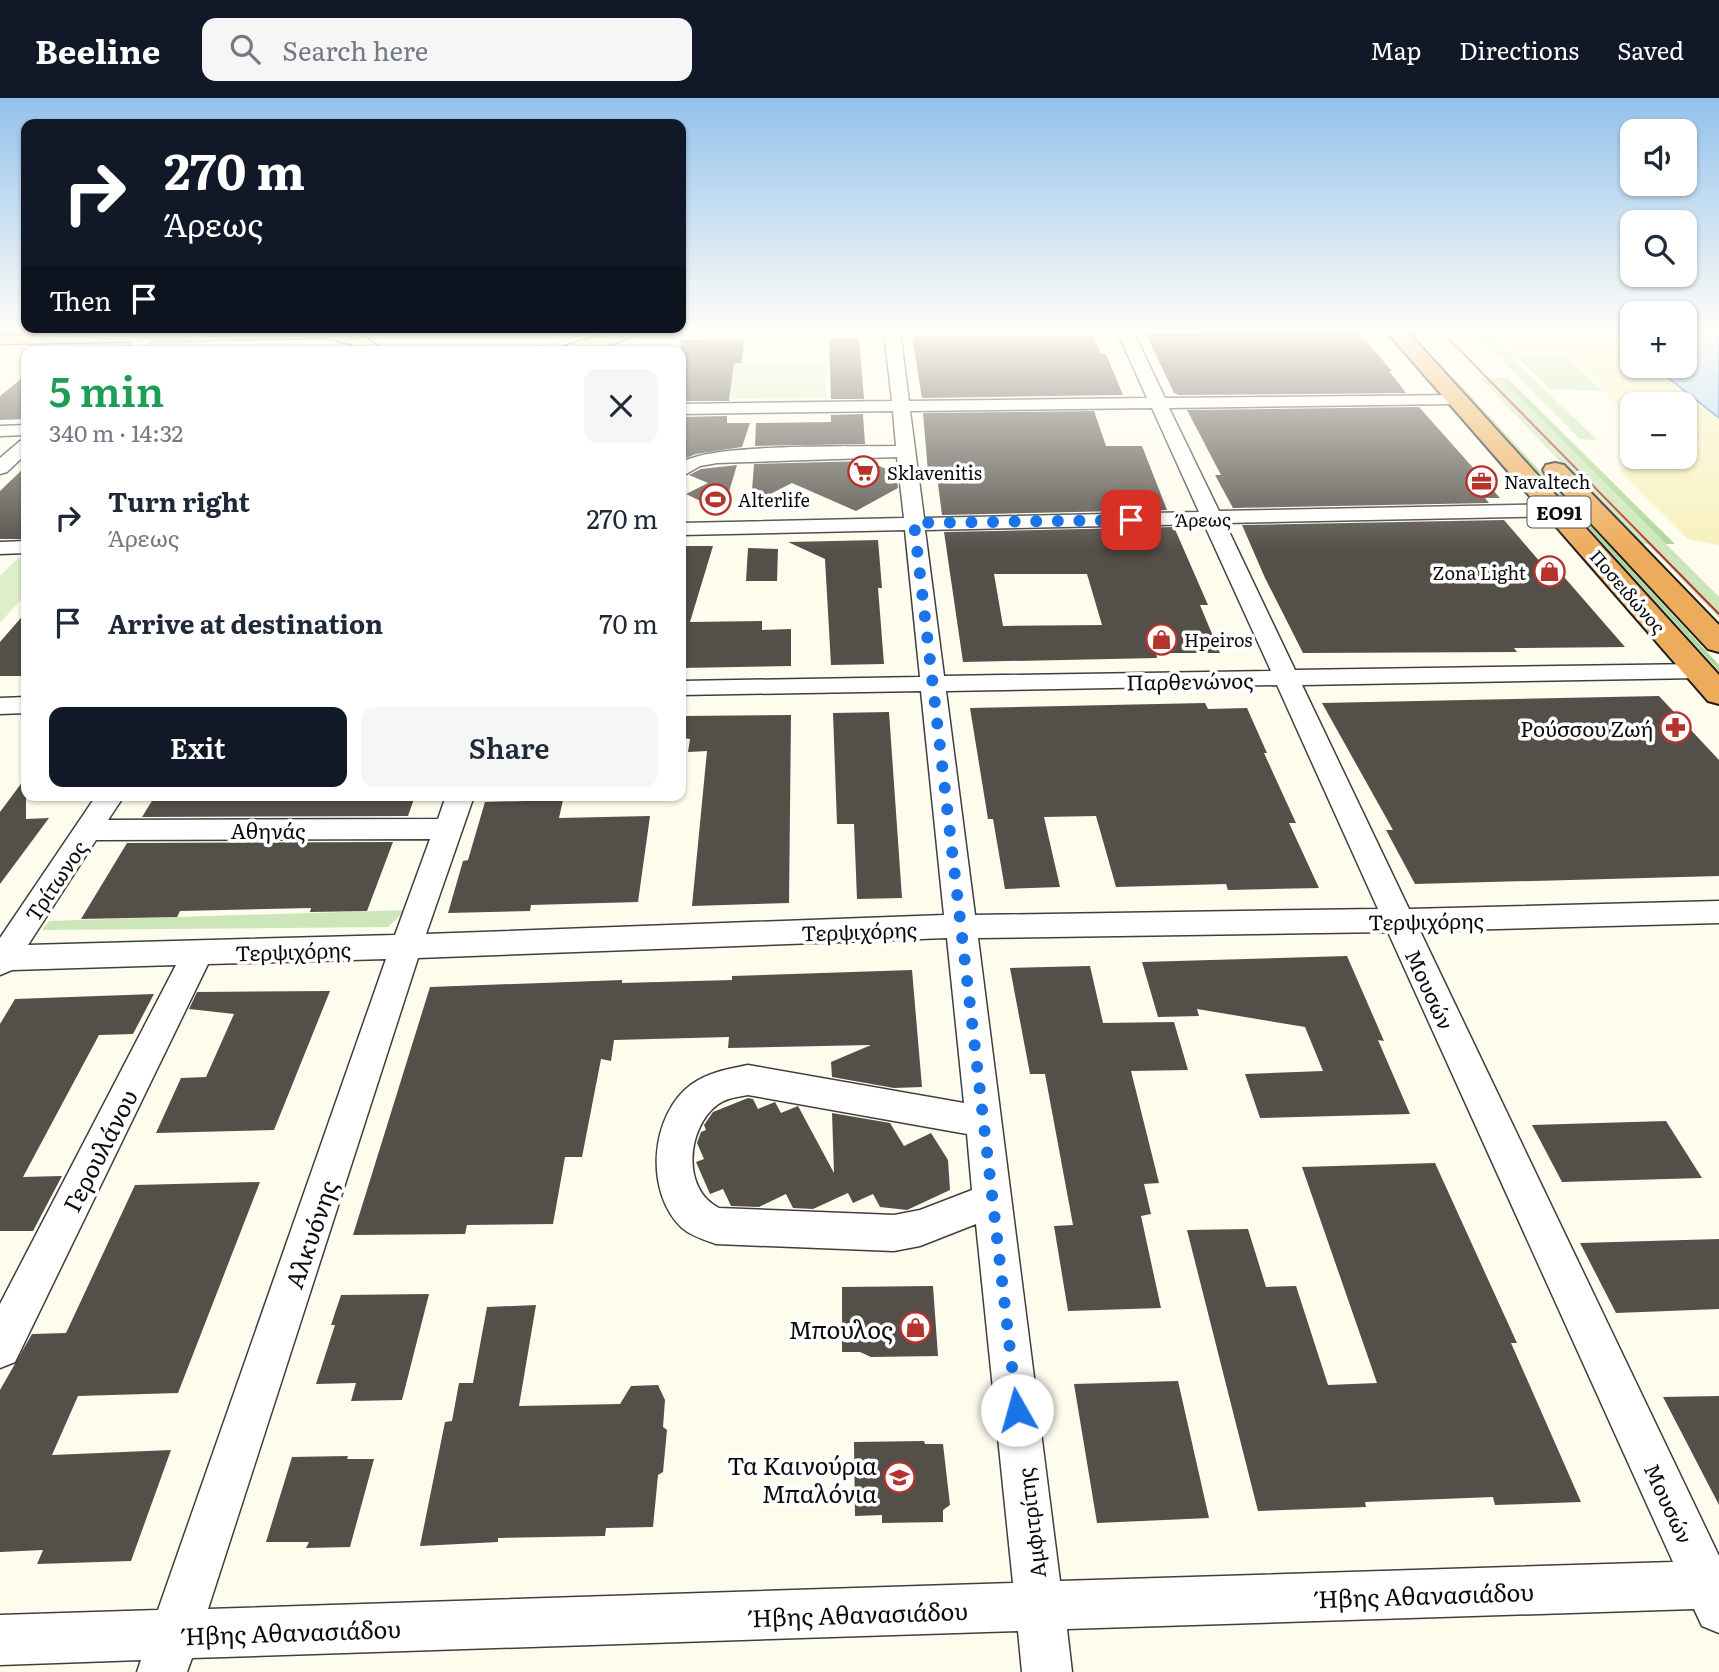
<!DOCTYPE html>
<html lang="en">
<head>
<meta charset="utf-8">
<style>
  body { margin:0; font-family:Literata,serif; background:#f6f6f7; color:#1f2937; height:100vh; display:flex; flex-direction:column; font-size:26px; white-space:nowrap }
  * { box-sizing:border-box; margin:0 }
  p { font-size:23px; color:#747a83 }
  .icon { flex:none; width:38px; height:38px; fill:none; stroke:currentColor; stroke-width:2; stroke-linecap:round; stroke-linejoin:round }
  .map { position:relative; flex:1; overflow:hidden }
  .drawer { position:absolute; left:21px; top:248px; width:665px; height:455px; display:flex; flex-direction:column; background:#fff; border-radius:14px; box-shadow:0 2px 5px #0004 }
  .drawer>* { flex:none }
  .banner { position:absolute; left:21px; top:21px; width:665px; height:214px; border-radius:14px; box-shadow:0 2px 5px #0004; background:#111827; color:#fff; overflow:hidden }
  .fabs { position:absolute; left:1620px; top:21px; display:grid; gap:14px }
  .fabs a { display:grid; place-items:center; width:77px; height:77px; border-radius:14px; background:#fff; box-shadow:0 2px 5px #0004; font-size:35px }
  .pin { position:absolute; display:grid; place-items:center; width:60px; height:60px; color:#fff; margin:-30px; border-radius:14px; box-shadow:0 4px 10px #0006 }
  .me { position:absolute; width:77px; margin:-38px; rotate:353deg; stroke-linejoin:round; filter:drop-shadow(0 0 5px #0008) }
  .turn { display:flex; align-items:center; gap:24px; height:147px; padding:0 28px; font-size:32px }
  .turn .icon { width:91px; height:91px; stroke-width:2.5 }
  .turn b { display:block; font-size:49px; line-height:60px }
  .then { display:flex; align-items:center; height:66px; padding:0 28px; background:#0003; gap:14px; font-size:26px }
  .round { display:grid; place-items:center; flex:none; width:74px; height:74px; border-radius:14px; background:#f6f6f7 }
  .head { display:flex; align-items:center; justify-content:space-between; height:119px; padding:0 28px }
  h1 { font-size:42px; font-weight:600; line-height:52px; color:#1e9e55 }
  .cta { display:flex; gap:14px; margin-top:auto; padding:14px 28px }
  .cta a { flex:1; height:80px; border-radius:14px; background:#111827; color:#fff; font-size:28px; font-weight:600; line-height:80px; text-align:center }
  .cta a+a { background:#f6f6f7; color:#1f2937 }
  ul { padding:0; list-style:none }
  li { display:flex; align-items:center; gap:21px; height:105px; padding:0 28px }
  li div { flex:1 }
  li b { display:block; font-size:26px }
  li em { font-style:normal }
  header { display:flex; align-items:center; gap:42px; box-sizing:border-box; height:98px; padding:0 35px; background:#111827; color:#fff }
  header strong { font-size:33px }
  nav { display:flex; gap:38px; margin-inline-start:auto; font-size:24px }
  .search { width:490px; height:63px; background:#f6f6f7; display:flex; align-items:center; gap:18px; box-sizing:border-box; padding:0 24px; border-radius:14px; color:#747a83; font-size:26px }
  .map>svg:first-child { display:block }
  .green { fill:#cce6b9 }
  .forest { fill:#afd699 }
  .sand { fill:#f7f0bc }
  .pitch { fill:#deeeca }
  .water { fill:#b4d5f3; stroke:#3f83c6; stroke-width:2 }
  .building { fill:#554f49; fill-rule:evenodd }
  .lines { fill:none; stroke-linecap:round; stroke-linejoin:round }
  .minor-casing { stroke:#3f3f3f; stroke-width:3 }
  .major-casing { stroke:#1d1d1d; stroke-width:3 }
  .highway-casing { stroke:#1d1d1d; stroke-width:4 }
  .minor { fill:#fff; fill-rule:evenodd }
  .major { fill:#f1dd6a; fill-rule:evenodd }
  .highway { fill:#edac5c; fill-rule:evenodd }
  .tram { stroke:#b5332c; stroke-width:2 }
  .route { stroke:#1a73e8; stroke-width:12; stroke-dasharray:0 21.6 }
  .labels { text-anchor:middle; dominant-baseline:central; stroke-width:7; stroke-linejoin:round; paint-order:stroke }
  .far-poi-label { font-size:18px; fill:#0c0c0c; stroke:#fff; text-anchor:start }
  .far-street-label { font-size:18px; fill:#0c0c0c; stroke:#fff }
  .shield { fill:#fff; stroke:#555; stroke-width:2 }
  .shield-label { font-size:19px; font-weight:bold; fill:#0c0c0c }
  .street-label { font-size:21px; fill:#0c0c0c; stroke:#fff }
  .poi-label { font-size:21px; fill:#0c0c0c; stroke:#fff; text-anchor:end }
  .near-street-label { font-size:24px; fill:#0c0c0c; stroke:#fff }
  .near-poi-label { font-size:24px; fill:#0c0c0c; stroke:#fff; text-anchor:end }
</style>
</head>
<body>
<header>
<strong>Beeline</strong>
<div class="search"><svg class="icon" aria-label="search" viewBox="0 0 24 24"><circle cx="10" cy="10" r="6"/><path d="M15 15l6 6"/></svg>Search here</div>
<nav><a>Map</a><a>Directions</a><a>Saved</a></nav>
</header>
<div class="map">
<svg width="1719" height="1574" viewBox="0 0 1719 1574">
  <rect width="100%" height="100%" fill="#fefced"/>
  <!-- green -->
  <path class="green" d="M 373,233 L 379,233 L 377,238 L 384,247 L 403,252 L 520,251 L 559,244 L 577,233 L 582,233 L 562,245 L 520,253 L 400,254 L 379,248 L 371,239 Z
    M 1470,233 L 1492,233 C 1517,271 1564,309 1597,342 L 1580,341 L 1502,263 L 1505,260 L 1485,248 Z
    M 1513,256 L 1565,257 L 1602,293 L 1551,291 Z
    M 1480,280 L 1500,280 L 1719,499 L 1719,520 L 1648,446 L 1639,446 Z
    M 406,812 L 388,829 L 42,832 L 49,823 Z"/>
  <!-- forest -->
  <path class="forest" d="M 1451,279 L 1454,280 L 1719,567 L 1719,573 Z
    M 1500,280 L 1507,280 L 1675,446 L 1666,446 Z"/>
  <!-- sand -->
  <path class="sand" d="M 1500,233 L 1611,233 L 1633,254 L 1633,268 L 1650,268 L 1719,323 L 1719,447 L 1688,441 L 1619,372 L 1649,359 L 1685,359 L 1685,306 L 1633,306 L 1633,325 L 1569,255 L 1514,253 Z"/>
  <!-- pitch -->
  <path class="pitch" d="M 826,264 L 826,300 L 730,301 L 734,265 Z
    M 26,459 L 26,496 L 0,525 L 0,478 L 18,460 Z"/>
  <!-- water -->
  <path class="water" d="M 1685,233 L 1719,233 L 1719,320 L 1653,268 L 1685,268 Z"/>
  <!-- building -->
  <path class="building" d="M 1357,233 L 1392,273 L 1389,273 L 1406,295 L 1179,297 L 1174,295 L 1146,236 Z
    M 1093,237 L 1101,256 L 1106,256 L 1123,297 L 922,300 L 912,238 Z
    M 829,240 L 859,240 L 864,301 L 831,301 Z
    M 744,241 L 742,265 L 734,265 L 729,303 L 681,303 L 681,242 Z
    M 26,277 L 26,321 L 0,322 L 0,298 Z
    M 1419,309 L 1500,400 L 1485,400 L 1489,405 L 1233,410 L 1215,377 L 1221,377 L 1187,312 Z
    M 1094,313 L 1106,348 L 1142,348 L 1167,412 L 942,417 L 936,370 L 928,374 L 923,315 Z
    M 863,316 L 865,346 L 755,348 L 756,325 L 831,324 L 831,317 Z
    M 727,318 L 727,325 L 750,325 L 742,349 L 696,356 L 681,362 L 681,319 Z
    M 867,363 L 896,375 L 898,390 L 856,413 L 792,385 L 751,406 L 754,366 Z
    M 737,367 L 723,414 L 686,396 L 708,385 L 689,377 L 701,371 Z
    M 26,368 L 26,441 L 0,441 L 0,393 Z
    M 1504,422 L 1541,465 L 1551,464 L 1625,549 L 1514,550 L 1517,554 L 1303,555 L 1265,480 L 1242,427 Z
    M 1174,429 L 1208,507 L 1200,507 L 1220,555 L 1156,555 L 1157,560 L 963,564 L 944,434 ZM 994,476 L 1087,476 L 1102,527 L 1003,528 Z
    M 878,442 L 882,490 L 878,490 L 884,566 L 831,567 L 825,461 L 788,444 Z
    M 685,448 L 713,448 L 690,524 L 762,523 L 762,532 L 791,531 L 791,568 L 681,570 L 681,460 Z
    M 748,450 L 778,451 L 777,483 L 746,483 Z
    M 26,514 L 26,578 L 0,578 L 0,544 Z
    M 1659,598 L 1719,662 L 1719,778 L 1415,786 L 1386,732 L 1393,732 L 1322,605 Z
    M 1205,605 L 1208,611 L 1247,610 L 1267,655 L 1264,655 L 1296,725 L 1289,725 L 1319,790 L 1228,792 L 1226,786 L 1116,789 L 1096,718 L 1044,719 L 1060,789 L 1005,791 L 993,721 L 988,721 L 970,610 Z
    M 889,614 L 902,800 L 857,801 L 854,726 L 837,726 L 833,615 Z
    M 791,617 L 789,805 L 692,808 L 707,653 L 688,654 L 690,641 L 681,640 L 681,618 Z
    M 26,679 L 26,721 L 49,720 L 0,786 L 0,714 Z
    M 155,698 L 415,698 L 408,718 L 142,719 Z
    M 563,702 L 559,720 L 650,718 L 638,804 L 531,807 L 530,813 L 448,815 L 463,763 L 468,762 L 485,704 Z
    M 393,744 L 367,813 L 310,814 L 311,810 L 180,813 L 177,819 L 81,821 L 127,745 Z
    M 1347,858 L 1384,943 L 1378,942 L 1410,1016 L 1260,1020 L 1245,976 L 1323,973 L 1305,929 L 1197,911 L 1199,918 L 1158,919 L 1142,864 Z
    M 1090,868 L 1103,925 L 1174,924 L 1188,972 L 1131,973 L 1159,1085 L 1144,1086 L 1151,1116 L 1141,1118 L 1161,1210 L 1068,1213 L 1054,1128 L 1073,1127 L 1045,976 L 1030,976 L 1010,870 Z
    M 912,872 L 922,989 L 894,990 L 832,979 L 831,964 L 871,947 L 728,950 L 729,939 L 614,942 L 611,963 L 601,961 L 582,1059 L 565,1059 L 553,1126 L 467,1127 L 465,1136 L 353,1137 L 430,889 L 622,882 L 622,885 L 732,882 L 732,878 Z
    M 330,893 L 274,1032 L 156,1035 L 181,980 L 206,979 L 234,916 L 189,911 L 197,894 Z
    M 154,896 L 133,936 L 99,937 L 23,1079 L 62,1078 L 33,1133 L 0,1133 L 0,926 L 15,901 Z
    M 748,1000 L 753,1001 L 758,1011 L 775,1004 L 781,1015 L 798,1008 L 834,1075 L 832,1015 L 890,1025 L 904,1048 L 931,1035 L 948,1062 L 950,1092 L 907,1112 L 880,1109 L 873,1096 L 853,1105 L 848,1095 L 813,1111 L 793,1110 L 786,1096 L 759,1109 L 731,1108 L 723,1091 L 710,1096 L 696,1064 L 704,1061 L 697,1045 L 701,1034 L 706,1032 L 704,1027 L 713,1014 Z
    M 1666,1023 L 1702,1080 L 1562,1084 L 1532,1027 Z
    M 1435,1065 L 1517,1245 L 1511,1245 L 1581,1404 L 1495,1407 L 1493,1399 L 1365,1404 L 1366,1409 L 1258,1413 L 1187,1132 L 1248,1131 L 1266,1189 L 1296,1188 L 1328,1287 L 1377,1285 L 1302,1069 Z
    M 260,1084 L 178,1295 L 78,1298 L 52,1357 L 171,1352 L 131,1463 L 37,1466 L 43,1452 L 0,1454 L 0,1292 L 32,1236 L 66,1235 L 135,1087 Z
    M 1719,1141 L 1719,1211 L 1616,1215 L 1580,1145 Z
    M 933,1188 L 938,1258 L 871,1259 L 860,1254 L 842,1254 L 842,1189 Z
    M 429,1196 L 402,1302 L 351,1303 L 356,1285 L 316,1286 L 335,1227 L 331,1227 L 341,1197 Z
    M 536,1207 L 519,1308 L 620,1306 L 631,1288 L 658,1287 L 665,1302 L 663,1329 L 667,1332 L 663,1374 L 658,1377 L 653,1429 L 606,1430 L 605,1438 L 498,1440 L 498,1444 L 420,1448 L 445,1324 L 452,1323 L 459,1285 L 473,1285 L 487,1209 Z
    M 1178,1283 L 1209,1420 L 1097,1425 L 1074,1286 Z
    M 1719,1298 L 1719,1407 L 1663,1299 Z
    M 924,1343 L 925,1346 L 943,1346 L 950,1407 L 943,1412 L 943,1424 L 882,1425 L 882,1417 L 855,1418 L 854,1344 Z
    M 348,1358 L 347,1361 L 374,1361 L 350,1449 L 306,1450 L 309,1444 L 266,1444 L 292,1359 Z"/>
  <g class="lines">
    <defs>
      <path id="minor" d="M 145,233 L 162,233 L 141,254 L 123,254 Z
        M 884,233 L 900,233 L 909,303 L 1147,300 L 1117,233 L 1133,233 L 1165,300 L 1461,297 L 1464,301 L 1455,306 L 1169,310 L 1219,413 L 1557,406 L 1564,408 L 1567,412 L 1564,416 L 1557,418 L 1225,425 L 1295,572 L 1699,566 L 1708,568 L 1711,573 L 1708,578 L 1699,580 L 1302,587 L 1409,811 L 1719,803 L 1719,825 L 1420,833 L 1719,1458 L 1719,1535 L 1702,1528 L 1694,1511 L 1067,1531 L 1072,1574 L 1022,1574 L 1018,1533 L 192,1560 L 187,1574 L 137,1574 L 141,1562 L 0,1567 L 0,1517 L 158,1512 L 386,861 L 208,866 L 15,1264 L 0,1270 L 0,1206 L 176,867 L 12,872 L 0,877 L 0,840 L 96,698 L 124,698 L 108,722 L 438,721 L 446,698 L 474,698 L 426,836 L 944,817 L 921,593 L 681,597 L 681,583 L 920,579 L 905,432 L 681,437 L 681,425 L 904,420 L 897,359 L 717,365 L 700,368 L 681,379 L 681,365 C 709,345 855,349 896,348 L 893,313 L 681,316 L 681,306 L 892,303 ZM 1152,310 L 1199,414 L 924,420 L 910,313 ZM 1204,426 L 1271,573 L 944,578 L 925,432 ZM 1277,587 L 1378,811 L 975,817 L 946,593 ZM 430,741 L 395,837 L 28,847 L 96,742 ZM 1388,834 L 1673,1464 L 1060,1483 L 978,840 ZM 947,840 L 964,1005 L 748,967 C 729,971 709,974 692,986 C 650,1016 644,1094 682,1130 C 691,1138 705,1142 716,1146 L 894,1153 L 920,1148 L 976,1126 L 1013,1485 L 208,1511 L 418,860 ZM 748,997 L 967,1036 L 972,1092 L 920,1112 L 894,1117 L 719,1110 C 681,1091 687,1030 717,1007 C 726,1000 737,999 748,997 Z
        M 26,327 L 26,337 L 0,338 L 0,328 Z
        M 26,342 L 26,356 L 7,374 L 0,376 L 0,360 L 20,343 Z
        M 26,443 L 26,455 L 0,456 L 0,444 Z
        M 26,599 L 26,615 L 0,616 L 0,600 Z"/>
      <path id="major" d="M 343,233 L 364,238 L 385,254 L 362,254 L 350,246 L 324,240 L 0,246 L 0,234 Z
        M 612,233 L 639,233 L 637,237 L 591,254 L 556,254 L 559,250 Z"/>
      <path id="highway" d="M 1386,233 L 1407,233 L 1719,577 L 1719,606 L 1708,603 Z
        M 1555,365 L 1564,367 L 1719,527 L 1719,554 L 1708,551 L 1546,377 L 1543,372 L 1546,367 Z"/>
    </defs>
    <!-- minor casing -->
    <use href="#minor" class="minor-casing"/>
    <!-- major casing -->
    <use href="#major" class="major-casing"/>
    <!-- highway casing -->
    <use href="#highway" class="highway-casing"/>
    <!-- minor -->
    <use href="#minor" class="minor"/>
    <!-- major -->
    <use href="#major" class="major"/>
    <!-- highway -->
    <use href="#highway" class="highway"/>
    <!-- tram -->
    <path class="tram" d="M 338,233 L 357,242
      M 1441,233 L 1719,516
      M 0,237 L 228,233"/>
  </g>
  <!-- sky -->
  <linearGradient id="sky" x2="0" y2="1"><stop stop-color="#93c1ec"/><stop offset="0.51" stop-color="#fffef7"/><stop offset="1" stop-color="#fffef7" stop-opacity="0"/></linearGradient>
  <rect width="1719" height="453" fill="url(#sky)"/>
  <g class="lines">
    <!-- route -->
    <path class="route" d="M 1017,1312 L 914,425 L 1131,422"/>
  </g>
  <!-- icons -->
  <defs>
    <symbol id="supermarket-ring" viewBox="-11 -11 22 22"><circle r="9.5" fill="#fff" stroke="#b5332c" stroke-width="1.5"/><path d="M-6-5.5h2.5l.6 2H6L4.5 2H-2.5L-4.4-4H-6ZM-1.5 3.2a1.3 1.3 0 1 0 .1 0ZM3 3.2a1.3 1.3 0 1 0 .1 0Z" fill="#b5332c"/></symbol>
    <symbol id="office-ring" viewBox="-11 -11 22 22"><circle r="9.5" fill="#fff" stroke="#b5332c" stroke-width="1.5"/><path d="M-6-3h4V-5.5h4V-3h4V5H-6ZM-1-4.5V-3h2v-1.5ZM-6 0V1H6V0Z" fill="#b5332c"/></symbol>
    <symbol id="stadium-ring" viewBox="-11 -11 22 22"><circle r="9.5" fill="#fff" stroke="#b5332c" stroke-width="1.5"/><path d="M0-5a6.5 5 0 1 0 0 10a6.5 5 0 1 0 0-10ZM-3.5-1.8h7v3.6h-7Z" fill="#b5332c"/></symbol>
    <symbol id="shop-ring" viewBox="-11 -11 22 22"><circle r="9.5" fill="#fff" stroke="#b5332c" stroke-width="1.5"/><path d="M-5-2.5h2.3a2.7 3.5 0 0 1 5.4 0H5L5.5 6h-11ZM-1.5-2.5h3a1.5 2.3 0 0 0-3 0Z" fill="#b5332c"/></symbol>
    <symbol id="pharmacy-ring" viewBox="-11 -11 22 22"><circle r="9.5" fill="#fff" stroke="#b5332c" stroke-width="1.5"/><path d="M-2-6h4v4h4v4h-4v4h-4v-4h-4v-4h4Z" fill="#b5332c"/></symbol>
    <symbol id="school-ring" viewBox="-11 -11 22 22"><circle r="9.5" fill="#fff" stroke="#b5332c" stroke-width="1.5"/><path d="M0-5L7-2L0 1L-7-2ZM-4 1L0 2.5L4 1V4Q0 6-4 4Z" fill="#b5332c"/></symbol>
  </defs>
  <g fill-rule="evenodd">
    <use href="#supermarket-ring" x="846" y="356" width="35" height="35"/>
    <use href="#office-ring" x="1464" y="366" width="35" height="35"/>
    <use href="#stadium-ring" x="698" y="384" width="35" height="35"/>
    <use href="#shop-ring" x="1532" y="456" width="35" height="35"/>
    <use href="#shop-ring" x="1144" y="524" width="35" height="35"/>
    <use href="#pharmacy-ring" x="1658" y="612" width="35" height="35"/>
    <use href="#shop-ring" x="898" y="1212" width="35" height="35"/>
    <use href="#school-ring" x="882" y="1362" width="35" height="35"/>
  </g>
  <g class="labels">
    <!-- far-poi labels -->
    <g class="far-poi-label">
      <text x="887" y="374">Sklavenitis</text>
      <text x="1504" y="383">Navaltech</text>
      <text x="738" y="401">Alterlife</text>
      <text x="1526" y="474" text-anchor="end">Zona Light</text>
      <text x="1184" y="541">Hpeiros</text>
    </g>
    <!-- far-street labels -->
    <g class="far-street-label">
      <text transform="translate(1203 421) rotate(-1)">Άρεως</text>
      <text transform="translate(1628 493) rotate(49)">Ποσειδώνος</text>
    </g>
    <!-- shield labels -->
    <rect class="shield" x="1527.5" y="398.5" width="63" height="31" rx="5"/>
    <g class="shield-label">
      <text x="1559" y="414">ΕΟ91</text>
    </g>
    <!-- street labels -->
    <g class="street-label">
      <text transform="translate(1190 582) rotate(-1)">Παρθενώνος</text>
      <text x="268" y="731">Αθηνάς</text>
      <text transform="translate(55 782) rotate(-56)">Τρίτωνος</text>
      <text transform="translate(1426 822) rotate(-1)">Τερψιχόρης</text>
      <text transform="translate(859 832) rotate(-2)">Τερψιχόρης</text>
      <text transform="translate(293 852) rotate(-2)">Τερψιχόρης</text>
      <text transform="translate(1431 891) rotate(65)">Μουσών</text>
      <text transform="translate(1670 1405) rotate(65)">Μουσών</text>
      <text transform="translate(1030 1425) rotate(-97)">Αμφιτρίτης</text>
    </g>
    <!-- poi labels -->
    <g class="poi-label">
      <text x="1653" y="629">Ρούσσου Ζωή</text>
    </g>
    <!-- near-street labels -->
    <g class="near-street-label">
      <text transform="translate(99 1052) rotate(-63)">Γερουλάνου</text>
      <text transform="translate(310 1136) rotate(-71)">Αλκυόνης</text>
      <text transform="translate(1426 1496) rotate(-2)">Ήβης Αθανασιάδου</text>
      <text transform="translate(860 1515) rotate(-2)">Ήβης Αθανασιάδου</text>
      <text transform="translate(293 1533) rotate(-2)">Ήβης Αθανασιάδου</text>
    </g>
    <!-- near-poi labels -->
    <g class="near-poi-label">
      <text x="893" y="1230">Μπουλος</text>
      <text x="877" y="1366">Τα Καινούρια<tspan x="877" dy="28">Μπαλόνια</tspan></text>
    </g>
  </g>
</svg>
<div class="fabs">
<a><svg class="icon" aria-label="sound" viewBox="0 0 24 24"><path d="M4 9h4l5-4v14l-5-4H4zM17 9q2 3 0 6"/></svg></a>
<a><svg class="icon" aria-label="search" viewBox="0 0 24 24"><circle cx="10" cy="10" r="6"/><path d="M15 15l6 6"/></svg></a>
<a>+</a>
<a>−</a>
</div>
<div class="pin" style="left:1131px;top:422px;background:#d93025"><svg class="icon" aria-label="arrive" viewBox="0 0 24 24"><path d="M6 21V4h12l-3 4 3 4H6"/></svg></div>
<svg class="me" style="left:1017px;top:1312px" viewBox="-20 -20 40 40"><circle r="19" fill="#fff"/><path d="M0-13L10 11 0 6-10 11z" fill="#1a73e8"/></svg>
<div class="banner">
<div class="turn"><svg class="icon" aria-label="right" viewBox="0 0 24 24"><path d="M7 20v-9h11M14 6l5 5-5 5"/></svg><div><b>270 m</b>Άρεως</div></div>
<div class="then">Then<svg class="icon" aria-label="arrive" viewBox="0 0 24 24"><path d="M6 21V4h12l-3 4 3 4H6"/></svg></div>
</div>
<section class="drawer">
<div class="head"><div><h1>5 min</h1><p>340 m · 14:32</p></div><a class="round"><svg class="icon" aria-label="close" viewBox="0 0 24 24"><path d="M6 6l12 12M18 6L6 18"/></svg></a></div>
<ul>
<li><svg class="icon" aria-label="right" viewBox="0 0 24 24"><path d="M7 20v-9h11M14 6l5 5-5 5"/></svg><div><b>Turn right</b><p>Άρεως</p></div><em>270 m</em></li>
<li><svg class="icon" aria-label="arrive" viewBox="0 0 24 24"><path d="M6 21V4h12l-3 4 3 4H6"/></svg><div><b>Arrive at destination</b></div><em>70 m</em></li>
</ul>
<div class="cta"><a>Exit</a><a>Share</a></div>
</section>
</div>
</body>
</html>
